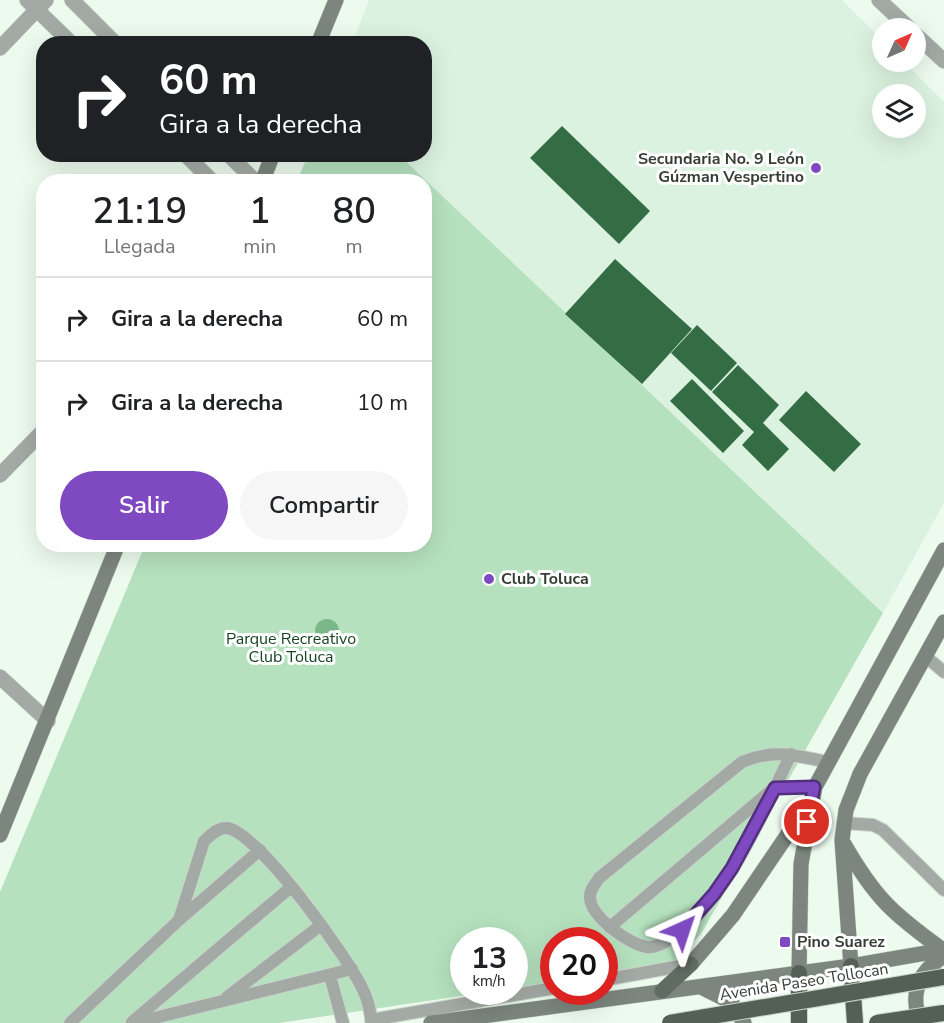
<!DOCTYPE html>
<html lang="es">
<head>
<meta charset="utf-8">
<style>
  body { margin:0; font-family:"Nunito Sans",sans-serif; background:#f6f6f6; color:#202124; height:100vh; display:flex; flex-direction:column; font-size:22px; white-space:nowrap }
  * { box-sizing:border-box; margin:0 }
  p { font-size:20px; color:#757577 }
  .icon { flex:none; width:33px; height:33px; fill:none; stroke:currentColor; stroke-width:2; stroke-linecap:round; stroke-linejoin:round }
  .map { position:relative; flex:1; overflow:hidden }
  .sheet { position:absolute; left:36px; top:174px; width:396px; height:378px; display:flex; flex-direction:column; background:#fff; border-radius:24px; box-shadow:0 6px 24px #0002 }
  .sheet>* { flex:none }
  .guide { position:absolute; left:36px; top:36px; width:396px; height:126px; border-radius:24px; box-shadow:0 6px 24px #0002; background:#202124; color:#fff; overflow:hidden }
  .needle { width:39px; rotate:45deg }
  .buttons { position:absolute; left:872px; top:18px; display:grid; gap:12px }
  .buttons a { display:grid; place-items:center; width:54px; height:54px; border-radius:50%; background:#fff; box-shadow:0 6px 24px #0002; font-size:30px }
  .speed { position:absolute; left:450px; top:927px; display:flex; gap:12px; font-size:30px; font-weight:700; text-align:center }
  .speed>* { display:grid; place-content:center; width:78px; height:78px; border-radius:50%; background:#fff; box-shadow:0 6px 24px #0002; line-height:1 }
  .speed small { font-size:15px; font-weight:400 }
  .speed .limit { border:9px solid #d22; background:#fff; color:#111 }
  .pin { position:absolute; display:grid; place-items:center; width:51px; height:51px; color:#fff; margin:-26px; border:3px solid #fff; border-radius:50%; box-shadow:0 2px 6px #0007 }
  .me { position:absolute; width:66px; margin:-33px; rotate:42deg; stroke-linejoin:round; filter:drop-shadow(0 0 4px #0008) }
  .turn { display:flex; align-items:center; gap:21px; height:126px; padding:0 24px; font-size:27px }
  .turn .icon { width:78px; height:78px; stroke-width:2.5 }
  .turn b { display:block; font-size:42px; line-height:51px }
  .eta { display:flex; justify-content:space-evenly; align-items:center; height:102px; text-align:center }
  .eta b { font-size:36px; font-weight:600; line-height:42px }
  .primary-button { display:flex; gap:12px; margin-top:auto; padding:12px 24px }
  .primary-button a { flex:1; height:69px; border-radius:36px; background:#7f4ac1; color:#fff; font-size:24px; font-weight:600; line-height:69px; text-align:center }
  .primary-button a+a { background:#f6f6f6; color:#202124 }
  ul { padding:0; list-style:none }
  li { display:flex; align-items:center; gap:18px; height:84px; padding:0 24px; border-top:2px solid #e0e0e0 }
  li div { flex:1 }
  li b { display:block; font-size:22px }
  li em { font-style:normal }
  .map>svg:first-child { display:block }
  .built { fill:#dcf2e0; fill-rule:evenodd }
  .green { fill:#b5e1be }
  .water { fill:#7cb78a }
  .building { fill:#346d44 }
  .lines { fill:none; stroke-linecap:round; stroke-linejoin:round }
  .service-casing { stroke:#c8d5c9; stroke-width:14 }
  .minor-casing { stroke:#c8d5c9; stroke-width:16 }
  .secondary-casing { stroke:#c8d5c9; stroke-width:16 }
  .primary-casing { stroke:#c8d5c9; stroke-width:16 }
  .trunk-casing { stroke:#c8d5c9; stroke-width:18 }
  .service { stroke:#a3aaa5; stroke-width:12 }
  .minor { stroke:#a3aaa5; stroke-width:15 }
  .secondary { stroke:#7c857e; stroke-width:15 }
  .primary { stroke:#606b62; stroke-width:15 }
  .trunk { stroke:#546056; stroke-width:16 }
  .trunk-bridge-casing { stroke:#c8d5c9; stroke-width:18; stroke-linecap:butt }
  .trunk-bridge { stroke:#546056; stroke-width:16 }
  .route-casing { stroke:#53307d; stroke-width:15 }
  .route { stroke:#7f4ac1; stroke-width:10 }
  .poi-dot { fill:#7f4ac1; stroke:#fff; stroke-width:2 }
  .labels { text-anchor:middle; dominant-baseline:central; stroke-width:6; stroke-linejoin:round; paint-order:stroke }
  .poi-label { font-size:16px; font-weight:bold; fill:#363c37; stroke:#fff; text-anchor:start }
  .park-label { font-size:16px; fill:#174325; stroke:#fff }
  .street-label { font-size:16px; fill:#363c37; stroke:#fff }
</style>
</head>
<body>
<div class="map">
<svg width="944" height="1023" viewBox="0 0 944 1023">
  <rect width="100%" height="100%" fill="#ecfbee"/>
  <!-- built -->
  <path class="built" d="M 369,0 L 842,0 L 882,40 L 882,62 L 904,62 L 944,102 L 944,503 L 883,613 L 399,155 L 424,154 L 424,44 L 352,44 ZM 882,94 L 915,94 L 915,128 L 882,128 Z"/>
  <!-- green -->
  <path class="green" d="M 308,155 L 399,155 L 883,613 L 701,934 L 671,964 L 605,974 L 604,940 L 554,940 L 553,982 L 515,988 L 514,940 L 464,940 L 464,992 L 488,992 L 279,1023 L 0,1023 L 0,892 L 145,545 L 424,544 L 424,182 L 297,181 Z"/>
  <!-- water -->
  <path class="water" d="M315 631a12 12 0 1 1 24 0a12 12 0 1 1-24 0Z"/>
  <!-- building -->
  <path class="building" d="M 562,126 L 650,211 L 619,244 L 530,158 Z
    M 615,259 L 692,329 L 642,384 L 565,314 Z
    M 697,325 L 737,363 L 711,391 L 671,353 Z
    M 738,365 L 779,405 L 763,423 L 789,449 L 768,471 L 742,445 L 754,432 L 712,392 Z
    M 692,379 L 744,431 L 723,453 L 670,401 Z
    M 806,391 L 861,444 L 834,472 L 779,420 Z"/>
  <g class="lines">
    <defs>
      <path id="service" d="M 925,656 L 944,672
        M 791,754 C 763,812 724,906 668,940 C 662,944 654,948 647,947 C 630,945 591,917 590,898 C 589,891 595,884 599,878 L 742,762 C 772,749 796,755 827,762
        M 843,823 L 873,825 L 883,830 L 944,890
        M 179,920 L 204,841 C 211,835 218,827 227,828 C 258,832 351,961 364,992 C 369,1002 370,1012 372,1023
        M 610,927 L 775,787 L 815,787
        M 330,976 L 343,1023
        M 604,980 L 691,964
        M 227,997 L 321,925
        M 371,1020 L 554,988
        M 132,1022 L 291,887
        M 70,1023 L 179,920 L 260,850
        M 134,1023 L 352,969"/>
      <path id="minor" d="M 27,0 L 72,44
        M 72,0 L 116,44
        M 879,0 L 909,28
        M 915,34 L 944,61
        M 0,48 L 46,0
        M 185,154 L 213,182
        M 228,154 L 256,182
        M 0,475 L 44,430
        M 0,677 L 48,721"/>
      <path id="secondary" d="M 318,44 L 336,0
        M 262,182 L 273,154
        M 0,835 L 118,544
        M 844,844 C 875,898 893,914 943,950
        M 691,964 L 733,915 L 809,803
        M 851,966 L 842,840 L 846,810 L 860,774 L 944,622
        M 799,973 L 801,864 L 815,787 L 944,550
        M 703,988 L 731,1002 L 744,1023
        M 431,1023 L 851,966 L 944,950
        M 921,1023 C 909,995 918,972 944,956"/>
      <path id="primary" d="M 662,991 L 691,964"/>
      <path id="trunk" d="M 851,966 L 855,1023
        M 799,973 L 799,1023"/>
    </defs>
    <!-- service casing -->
    <use href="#service" class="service-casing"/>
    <!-- minor casing -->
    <use href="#minor" class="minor-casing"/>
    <!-- secondary casing -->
    <use href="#secondary" class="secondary-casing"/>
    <!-- primary casing -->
    <use href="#primary" class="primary-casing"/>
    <!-- trunk casing -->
    <use href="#trunk" class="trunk-casing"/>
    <!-- service -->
    <use href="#service" class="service"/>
    <!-- minor -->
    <use href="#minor" class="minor"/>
    <!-- secondary -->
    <use href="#secondary" class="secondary"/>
    <!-- primary -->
    <use href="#primary" class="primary"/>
    <!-- trunk -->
    <use href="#trunk" class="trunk"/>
    <defs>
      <path id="trunk-bridge" d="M 670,1023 L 944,977
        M 877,1023 L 944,1013"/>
    </defs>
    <!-- trunk-bridge casing -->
    <use href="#trunk-bridge" class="trunk-bridge-casing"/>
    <!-- trunk-bridge -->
    <use href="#trunk-bridge" class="trunk-bridge"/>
  </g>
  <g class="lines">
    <defs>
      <path id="route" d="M 682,930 L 714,894 L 732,868 L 775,788 L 814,787 L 807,822"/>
    </defs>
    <!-- route casing -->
    <use href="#route" class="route-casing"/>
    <!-- route -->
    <use href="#route" class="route"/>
  </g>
  <!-- markers -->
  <g class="poi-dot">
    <circle cx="816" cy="168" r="6"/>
    <circle cx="489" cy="579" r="6"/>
    <rect x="779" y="936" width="12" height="12" rx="3"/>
  </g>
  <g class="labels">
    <!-- poi labels -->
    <g class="poi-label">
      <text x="804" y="159" text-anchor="end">Secundaria No. 9 León<tspan x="804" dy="18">Gúzman Vespertino</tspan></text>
      <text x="501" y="579">Club Toluca</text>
      <text x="797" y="942">Pino Suarez</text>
    </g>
    <!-- park labels -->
    <g class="park-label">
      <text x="291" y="639">Parque Recreativo<tspan x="291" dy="18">Club Toluca</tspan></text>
    </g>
    <!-- street labels -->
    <g class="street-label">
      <text transform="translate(804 982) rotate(-9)">Avenida Paseo Tollocan</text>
    </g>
  </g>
</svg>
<div class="buttons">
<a><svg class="needle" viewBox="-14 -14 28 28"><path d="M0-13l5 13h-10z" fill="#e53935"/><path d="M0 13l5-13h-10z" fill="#757577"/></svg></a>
<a><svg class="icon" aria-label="layers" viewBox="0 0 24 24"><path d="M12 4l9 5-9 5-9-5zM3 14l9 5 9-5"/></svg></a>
</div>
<div class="speed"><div>13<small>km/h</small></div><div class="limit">20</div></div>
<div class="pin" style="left:807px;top:822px;background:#d93025"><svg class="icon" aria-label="arrive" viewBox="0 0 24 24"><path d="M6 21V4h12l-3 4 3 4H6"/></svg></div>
<svg class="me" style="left:682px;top:930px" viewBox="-20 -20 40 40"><path d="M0-17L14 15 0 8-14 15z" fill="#7f4ac1" stroke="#fff" stroke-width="4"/></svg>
<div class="guide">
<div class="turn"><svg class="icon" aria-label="right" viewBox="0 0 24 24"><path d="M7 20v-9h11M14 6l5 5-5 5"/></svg><div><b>60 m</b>Gira a la derecha</div></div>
</div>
<section class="sheet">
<div class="eta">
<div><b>21:19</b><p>Llegada</p></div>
<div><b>1</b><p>min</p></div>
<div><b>80</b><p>m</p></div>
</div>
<ul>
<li><svg class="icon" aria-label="right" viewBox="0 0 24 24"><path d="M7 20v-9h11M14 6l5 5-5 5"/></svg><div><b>Gira a la derecha</b></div><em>60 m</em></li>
<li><svg class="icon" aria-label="right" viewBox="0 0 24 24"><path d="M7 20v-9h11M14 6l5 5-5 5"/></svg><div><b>Gira a la derecha</b></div><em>10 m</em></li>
</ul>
<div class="primary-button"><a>Salir</a><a>Compartir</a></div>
</section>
</div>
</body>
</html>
